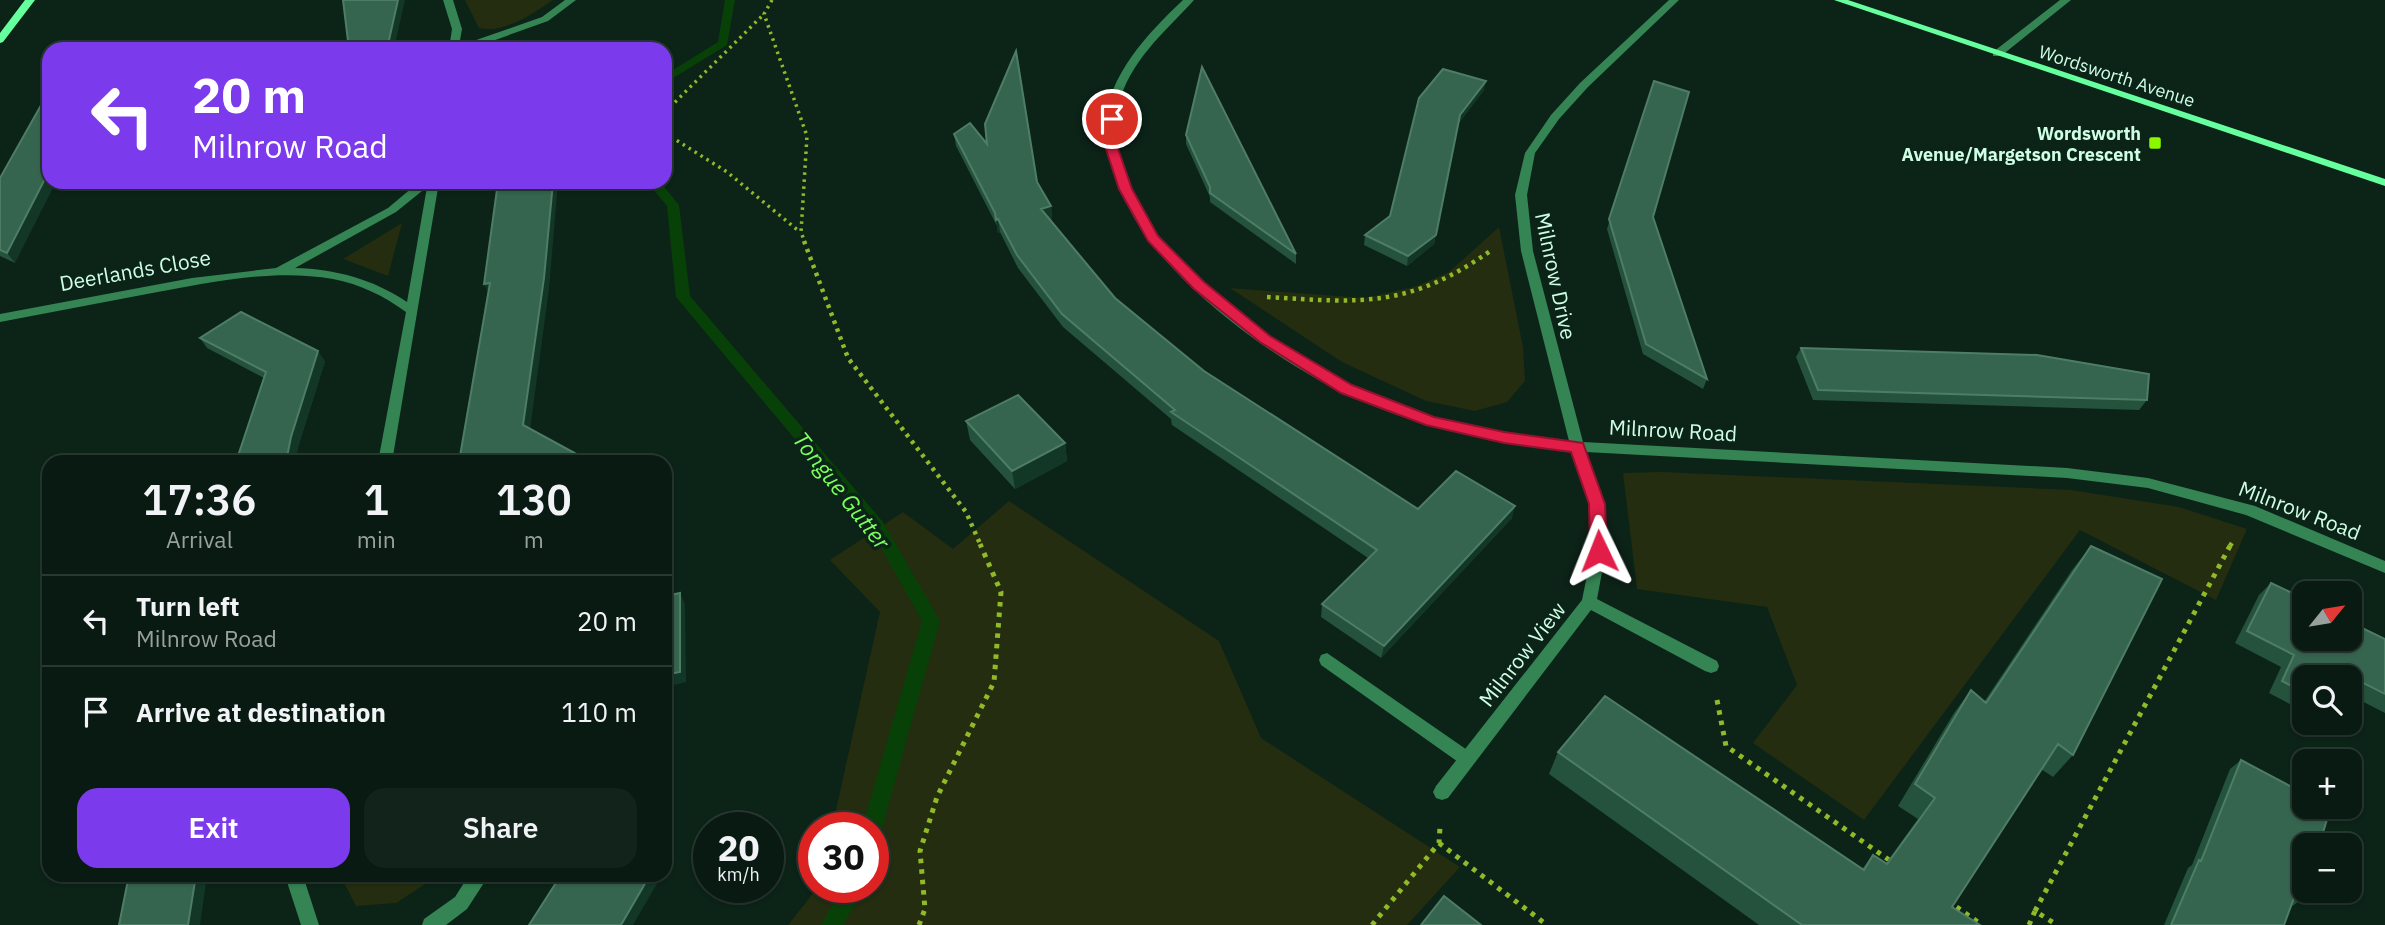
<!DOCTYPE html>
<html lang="en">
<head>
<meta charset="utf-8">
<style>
  body { margin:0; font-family:"IBM Plex Sans",sans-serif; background:#12231b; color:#f1f3f6; height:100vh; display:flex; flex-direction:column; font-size:26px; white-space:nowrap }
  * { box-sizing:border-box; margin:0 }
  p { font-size:23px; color:#99a19f }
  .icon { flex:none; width:38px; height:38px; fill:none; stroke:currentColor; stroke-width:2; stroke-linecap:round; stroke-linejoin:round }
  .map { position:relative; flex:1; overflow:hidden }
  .sheet { position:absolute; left:42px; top:455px; width:630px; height:427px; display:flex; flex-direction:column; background:#091a12; border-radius:21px; box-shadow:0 2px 5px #0004,0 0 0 2px #293832 }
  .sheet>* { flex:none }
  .banner { position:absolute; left:42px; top:42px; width:630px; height:147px; border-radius:21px; box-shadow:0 2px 5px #0004,0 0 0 2px #293832; background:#7c3aed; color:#fff; overflow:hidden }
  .needle { width:46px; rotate:60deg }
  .fabs { position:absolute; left:2292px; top:581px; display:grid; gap:14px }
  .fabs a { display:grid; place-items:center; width:70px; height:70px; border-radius:14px; background:#091a12; box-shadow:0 2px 5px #0004,0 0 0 2px #293832; font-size:35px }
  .speed { position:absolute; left:693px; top:812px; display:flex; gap:14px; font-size:35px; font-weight:700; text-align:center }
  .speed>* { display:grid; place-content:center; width:91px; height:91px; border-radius:50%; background:#091a12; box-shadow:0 2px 5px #0004,0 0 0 2px #293832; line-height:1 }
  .speed small { font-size:18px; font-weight:400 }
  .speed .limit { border:10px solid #d22; background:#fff; color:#111 }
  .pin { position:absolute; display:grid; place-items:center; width:60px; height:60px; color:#fff; margin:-30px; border:4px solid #fff; border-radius:50%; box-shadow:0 2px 7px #0007 }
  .me { position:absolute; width:77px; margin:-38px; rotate:358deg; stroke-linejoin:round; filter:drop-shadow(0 0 5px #0008) }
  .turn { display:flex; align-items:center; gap:24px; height:147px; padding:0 35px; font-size:32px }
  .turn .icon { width:91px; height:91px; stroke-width:2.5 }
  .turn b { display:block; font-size:49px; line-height:60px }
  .eta { display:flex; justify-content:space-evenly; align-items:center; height:119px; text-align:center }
  .eta b { font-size:42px; font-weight:600; line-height:49px }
  .button { display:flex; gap:14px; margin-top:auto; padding:14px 35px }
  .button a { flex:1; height:80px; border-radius:21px; background:#7c3aed; color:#fff; font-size:28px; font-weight:600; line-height:80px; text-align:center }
  .button a+a { background:#12231b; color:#f1f3f6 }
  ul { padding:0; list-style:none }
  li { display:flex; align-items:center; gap:21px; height:91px; padding:0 35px; border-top:2px solid #293832 }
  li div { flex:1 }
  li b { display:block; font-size:26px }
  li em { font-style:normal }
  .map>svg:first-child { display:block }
  .green { fill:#242d0f }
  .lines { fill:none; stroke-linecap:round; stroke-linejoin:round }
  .stream { fill:#084107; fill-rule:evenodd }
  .path-far2 { stroke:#90ba28; stroke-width:3.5; stroke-dasharray:2.5 4.5; stroke-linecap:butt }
  .path-far1 { stroke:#90ba28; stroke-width:4.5; stroke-dasharray:3.5 5; stroke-linecap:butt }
  .path { stroke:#90ba28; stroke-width:5; stroke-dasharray:4.5 6; stroke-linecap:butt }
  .lane { fill:#358453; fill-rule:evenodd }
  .street { fill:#358453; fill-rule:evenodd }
  .secondary { fill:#65ff9e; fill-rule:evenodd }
  .wall { fill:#24523d }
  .shaded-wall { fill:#133726 }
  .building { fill:#36654f; stroke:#4e7d66; stroke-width:2 }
  .route { fill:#e11d48; stroke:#92132f; stroke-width:2 }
  .poi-dot { fill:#8af900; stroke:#0c2318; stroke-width:2.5 }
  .labels { text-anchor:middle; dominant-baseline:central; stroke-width:7; stroke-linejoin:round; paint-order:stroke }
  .far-street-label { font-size:18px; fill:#ceffe5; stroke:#0c2318 }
  .far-poi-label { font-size:18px; font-weight:bold; fill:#ceffe5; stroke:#0c2318; text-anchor:end }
  .street-label { font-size:21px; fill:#ceffe5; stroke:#0c2318 }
  .water-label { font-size:23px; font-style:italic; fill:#7bff5c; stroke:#0c2318 }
</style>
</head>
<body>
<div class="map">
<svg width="2385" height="925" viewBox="0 0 2385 925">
  <rect width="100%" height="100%" fill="#0c2318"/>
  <!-- green -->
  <path class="green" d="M 465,0 L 553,0 C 533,14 503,34 479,28 Z
    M 402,223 L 388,276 L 343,259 Z
    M 1499,227 L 1523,347 L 1525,381 L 1507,402 L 1475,411 L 1426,401 L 1342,362 L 1230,288 L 1364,298 L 1414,287 L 1449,272 Z
    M 1662,472 L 2071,490 L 2179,507 L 2247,529 L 2216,600 L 2080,530 L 1864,820 L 1753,743 L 1797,685 L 1767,607 L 1637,589 L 1623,473 Z
    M 1009,501 L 1219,641 L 1261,738 L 1460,867 L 1407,925 L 788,925 L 818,887 L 873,887 L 873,828 L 832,828 L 880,612 L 830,560 L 903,512 L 953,549 Z
    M 340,875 L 439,875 L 396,903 L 356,906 Z"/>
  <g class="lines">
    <!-- stream -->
    <path class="stream" d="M 725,0 L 735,0 L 727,45 L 665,83 L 665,75 L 718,42 Z
      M 647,182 L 660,182 L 679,205 L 690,296 L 883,522 L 940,621 L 882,828 L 879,834 L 873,837 L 873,828 L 862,828 L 922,621 L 871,530 L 676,297 L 667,206 Z
      M 843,887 L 865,887 L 843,925 L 821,925 Z"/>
    <!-- path-far2 -->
    <path class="path-far2" d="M 772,0 L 764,14 L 807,136 L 801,232 L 805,243
      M 665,112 L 764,14
      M 665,133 L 727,172 L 800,232"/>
    <!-- path-far1 -->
    <path class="path-far1" d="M 804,241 L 848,358 L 966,512 L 981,546
      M 1267,297 C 1364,303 1410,308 1493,249
      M 2230,546 L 2233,541"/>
    <!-- path -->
    <path class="path" d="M 1717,700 L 1726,746 L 1892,862
      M 1439,843 L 1547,925
      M 1948,901 L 1982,925
      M 2035,911 L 2231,544
      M 919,925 L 925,909 L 920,851 L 937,797 L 994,682 L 1001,592 L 980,544
      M 1372,925 L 1439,843 L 1440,827
      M 2029,925 L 2035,911 L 2057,925"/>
    <!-- lane -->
    <path class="lane" d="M 1327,653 L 1473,754 L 1475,759 L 1473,764 L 1467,766 L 1461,764 L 1321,665 L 1319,660 L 1321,655 Z"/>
    <!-- street -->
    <path class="street" d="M 443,0 L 453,0 L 462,29 L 459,46 L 542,17 L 565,0 L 576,0 L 548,21 L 470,49 L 449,49 L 452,29 Z
      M 1183,0 L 1194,0 C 1164,33 1129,61 1118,107 C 1090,225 1284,359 1377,398 C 1438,423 1504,432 1569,441 L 1521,251 L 1515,195 L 1525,153 L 1551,115 L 1580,83 L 1669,0 L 1679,0 L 1588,87 L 1559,119 L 1535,153 L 1527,195 L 1533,251 L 1583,442 L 2067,468 L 2148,478 L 2255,506 L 2385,561 L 2385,573 L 2246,515 L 2148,488 L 2067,478 L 1586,452 L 1604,504 L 1606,551 L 1597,599 L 1717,661 L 1719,666 L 1717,671 L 1711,673 L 1705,671 L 1591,610 L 1448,798 L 1442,800 L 1436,798 L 1433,792 L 1436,786 L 1582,600 L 1592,551 L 1590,504 L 1572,451 C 1503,441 1435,431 1371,405 C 1296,376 1187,298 1142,230 C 1130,213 1121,193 1114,173 C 1108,158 1103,143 1104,127 C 1108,75 1147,34 1183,0 Z
      M 2060,0 L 2071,0 L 2001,56 L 1993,56 L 1993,52 Z
      M 419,182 L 439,182 L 392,462 L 378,462 L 406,312 C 384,296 360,284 333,279 C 271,268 208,283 147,294 C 98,303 49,313 0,322 L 0,314 L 192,278 L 276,268 L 388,208 ZM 427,187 L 407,302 C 373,279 335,269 295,268 L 396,212 Z
      M 288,875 L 306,875 L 306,885 L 319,925 L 301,925 L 288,885 Z
      M 469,875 L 489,875 L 467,909 L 446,925 L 422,925 L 424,919 L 455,897 Z"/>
    <!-- secondary -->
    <path class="secondary" d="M 25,0 L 35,0 L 3,42 L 0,43 L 0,33 Z
      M 1834,0 L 1848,0 L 2385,179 L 2385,186 Z"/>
  </g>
  <!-- wall -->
  <path class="wall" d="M 1654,81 L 1653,217 L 1707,379 L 1703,389 L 1643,354 L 1607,229 Z
    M 1484,90 L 1458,124 L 1434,244 L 1407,266 L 1364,245 L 1365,235 L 1390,216 L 1419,98 Z
    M 954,134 L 987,144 L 1037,182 L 1051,206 L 1052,219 L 1050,220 L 1115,298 L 1204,371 L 1418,509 L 1512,518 L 1381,658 L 1321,617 L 1322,604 L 1368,558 L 1172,425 L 1171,419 L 1063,327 L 1018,268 L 1000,232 L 998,233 L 997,226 L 956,146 Z
    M 1186,135 L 1296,254 L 1296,264 L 1210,202 L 1210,197 L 1186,144 Z
    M 0,178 L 15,263 L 0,256 Z
    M 200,338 L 325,361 L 298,447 L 295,462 L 236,462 L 264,378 L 207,348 Z
    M 1801,348 L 2147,400 L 2139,410 L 1813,400 L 1796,357 Z
    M 966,421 L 1065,443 L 1067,461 L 1015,489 L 970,440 Z
    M 2091,546 L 2073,755 L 2053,777 L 2041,769 L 1952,907 L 1980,925 L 1759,925 L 1549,774 L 1558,752 L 1862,869 L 1873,855 L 1886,863 L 1918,819 L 1898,806 L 1954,713 L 1971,690 L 1984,702 L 2072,570 Z
    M 2271,583 L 2385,639 L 2385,713 L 2350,695 L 2350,677 L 2305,677 L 2305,712 L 2269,693 L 2281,667 L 2235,643 L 2259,595 Z
    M 2241,760 L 2302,899 L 2291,907 L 2284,925 L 2164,925 L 2188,868 L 2192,865 L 2230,769 Z"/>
  <!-- shaded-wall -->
  <path class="shaded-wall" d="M 398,0 L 405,0 L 394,49 L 387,49 Z
    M 1486,81 L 1484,90 L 1458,124 L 1434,244 L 1407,266 L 1408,256 L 1460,115 Z
    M 49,171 L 49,182 L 56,182 L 15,263 L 7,253 Z
    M 553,182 L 558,182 L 549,289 L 529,437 L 523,425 Z
    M 1051,206 L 1052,219 L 1042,222 L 1041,209 Z
    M 998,219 L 1000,232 L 998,233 L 996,220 Z
    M 490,283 L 489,295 L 484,284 Z
    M 318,351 L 325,361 L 298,447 L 295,462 L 286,462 L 291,437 Z
    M 1065,443 L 1067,461 L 1015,489 L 1012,471 Z
    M 1515,506 L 1512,518 L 1381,658 L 1384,646 Z
    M 680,593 L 685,604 L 686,682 L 674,685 L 665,752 L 665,700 Z
    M 196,875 L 207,875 L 200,925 L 188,925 Z
    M 650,875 L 653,875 L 658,882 L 633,925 L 621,925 Z"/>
  <!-- building -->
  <path class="building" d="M 343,0 L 398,0 L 387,49 L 349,49 Z
    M 1016,51 L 1037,182 L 1051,206 L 1041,209 L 1115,298 L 1204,371 L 1418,509 L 1456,471 L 1515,506 L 1384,646 L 1322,604 L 1377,550 L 1171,412 L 1175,410 L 1062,314 L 1017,255 L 998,219 L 996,220 L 995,213 L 954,134 L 970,123 L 987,144 L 985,124 Z
    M 1202,67 L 1296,254 L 1210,193 L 1210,187 L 1186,135 Z
    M 1443,69 L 1486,81 L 1460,115 L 1436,235 L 1408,256 L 1365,235 L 1390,216 L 1419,98 Z
    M 1654,81 L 1689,92 L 1653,217 L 1707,379 L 1646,344 L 1609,219 Z
    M 49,91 L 49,171 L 7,253 L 0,250 L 0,178 Z
    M 498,182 L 553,182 L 544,278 L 523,425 L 591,462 L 470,462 L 460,456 L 490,283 L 484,284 Z
    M 241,312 L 318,351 L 291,437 L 286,462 L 236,462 L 266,372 L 200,338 Z
    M 1801,348 L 2037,355 L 2149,374 L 2147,400 L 1818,390 Z
    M 1018,395 L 1065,443 L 1012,471 L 966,421 Z
    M 2091,546 L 2162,579 L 2073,755 L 2058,744 L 1952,907 L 1980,925 L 1802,925 L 1558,752 L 1605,696 L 1864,870 L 1873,855 L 1887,864 L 1935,798 L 1915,784 L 1971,690 L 1986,703 Z
    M 2271,583 L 2305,599 L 2305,639 L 2350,639 L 2350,622 L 2385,639 L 2385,694 L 2344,673 L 2342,677 L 2305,677 L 2305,693 L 2282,681 L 2294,655 L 2247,631 Z
    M 680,593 L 680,672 L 669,674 L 665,700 L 665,596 Z
    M 2241,760 L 2305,794 L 2305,807 L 2331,807 L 2319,845 L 2305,845 L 2305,891 L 2302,899 L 2295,895 L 2284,925 L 2171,925 L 2199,860 L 2201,861 Z
    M 129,875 L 196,875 L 188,925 L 119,925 Z
    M 561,875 L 650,875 L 621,925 L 529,925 Z
    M 1444,896 L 1481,925 L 1421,925 Z"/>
  <!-- route -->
  <path class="route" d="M 1112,115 L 1118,119 L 1115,140 L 1132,189 L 1158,236 L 1204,282 L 1270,336 L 1352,385 L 1434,417 L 1504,432 L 1583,443 L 1605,504 L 1607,551 L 1605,556 L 1593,556 L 1590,551 L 1589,504 L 1571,452 L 1504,443 L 1426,425 L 1341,393 L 1260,342 L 1194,289 L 1148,241 L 1119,189 L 1103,140 L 1106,119 Z"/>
  <!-- markers -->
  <rect class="poi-dot" x="2148" y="136" width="14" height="14" rx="3.5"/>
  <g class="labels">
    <!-- far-street labels -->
    <g class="far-street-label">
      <text transform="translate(2117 76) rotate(18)">Wordsworth Avenue</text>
    </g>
    <!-- far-poi labels -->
    <g class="far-poi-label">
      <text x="2141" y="133">Wordsworth<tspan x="2141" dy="21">Avenue/Margetson Crescent</tspan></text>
    </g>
    <!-- street labels -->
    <g class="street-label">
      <text transform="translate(135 270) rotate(-10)">Deerlands Close</text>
      <text transform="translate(1556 276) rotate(78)">Milnrow Drive</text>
      <text transform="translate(1673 430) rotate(3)">Milnrow Road</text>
      <text transform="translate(2300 510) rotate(21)">Milnrow Road</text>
      <text transform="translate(1522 654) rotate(-52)">Milnrow View</text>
    </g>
    <!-- water labels -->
    <g class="water-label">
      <text transform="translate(842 490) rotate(52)">Tongue Gutter</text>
    </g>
  </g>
</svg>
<div class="fabs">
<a><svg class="needle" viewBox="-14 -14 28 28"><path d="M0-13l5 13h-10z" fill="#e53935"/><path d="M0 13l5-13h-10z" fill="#99a19f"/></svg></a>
<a><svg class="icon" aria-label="search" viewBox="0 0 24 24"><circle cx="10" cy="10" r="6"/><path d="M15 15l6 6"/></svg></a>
<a>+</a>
<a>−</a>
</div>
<div class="speed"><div>20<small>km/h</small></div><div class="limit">30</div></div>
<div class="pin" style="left:1112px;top:119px;background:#d93025"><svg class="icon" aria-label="arrive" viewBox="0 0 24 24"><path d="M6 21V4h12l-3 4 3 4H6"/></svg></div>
<svg class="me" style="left:1599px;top:551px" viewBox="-20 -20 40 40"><path d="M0-17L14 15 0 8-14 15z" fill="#e11d48" stroke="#fff" stroke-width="4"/></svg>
<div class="banner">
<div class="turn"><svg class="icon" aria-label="left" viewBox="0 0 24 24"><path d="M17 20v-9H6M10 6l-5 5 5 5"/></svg><div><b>20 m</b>Milnrow Road</div></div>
</div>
<section class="sheet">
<div class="eta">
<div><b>17:36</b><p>Arrival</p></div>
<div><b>1</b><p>min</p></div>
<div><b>130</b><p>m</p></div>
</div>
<ul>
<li><svg class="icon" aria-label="left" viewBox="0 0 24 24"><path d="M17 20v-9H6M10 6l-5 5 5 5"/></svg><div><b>Turn left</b><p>Milnrow Road</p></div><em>20 m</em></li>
<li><svg class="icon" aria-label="arrive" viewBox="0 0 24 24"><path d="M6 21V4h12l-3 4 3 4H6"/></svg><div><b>Arrive at destination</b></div><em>110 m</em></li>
</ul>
<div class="button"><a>Exit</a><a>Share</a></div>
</section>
</div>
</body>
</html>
